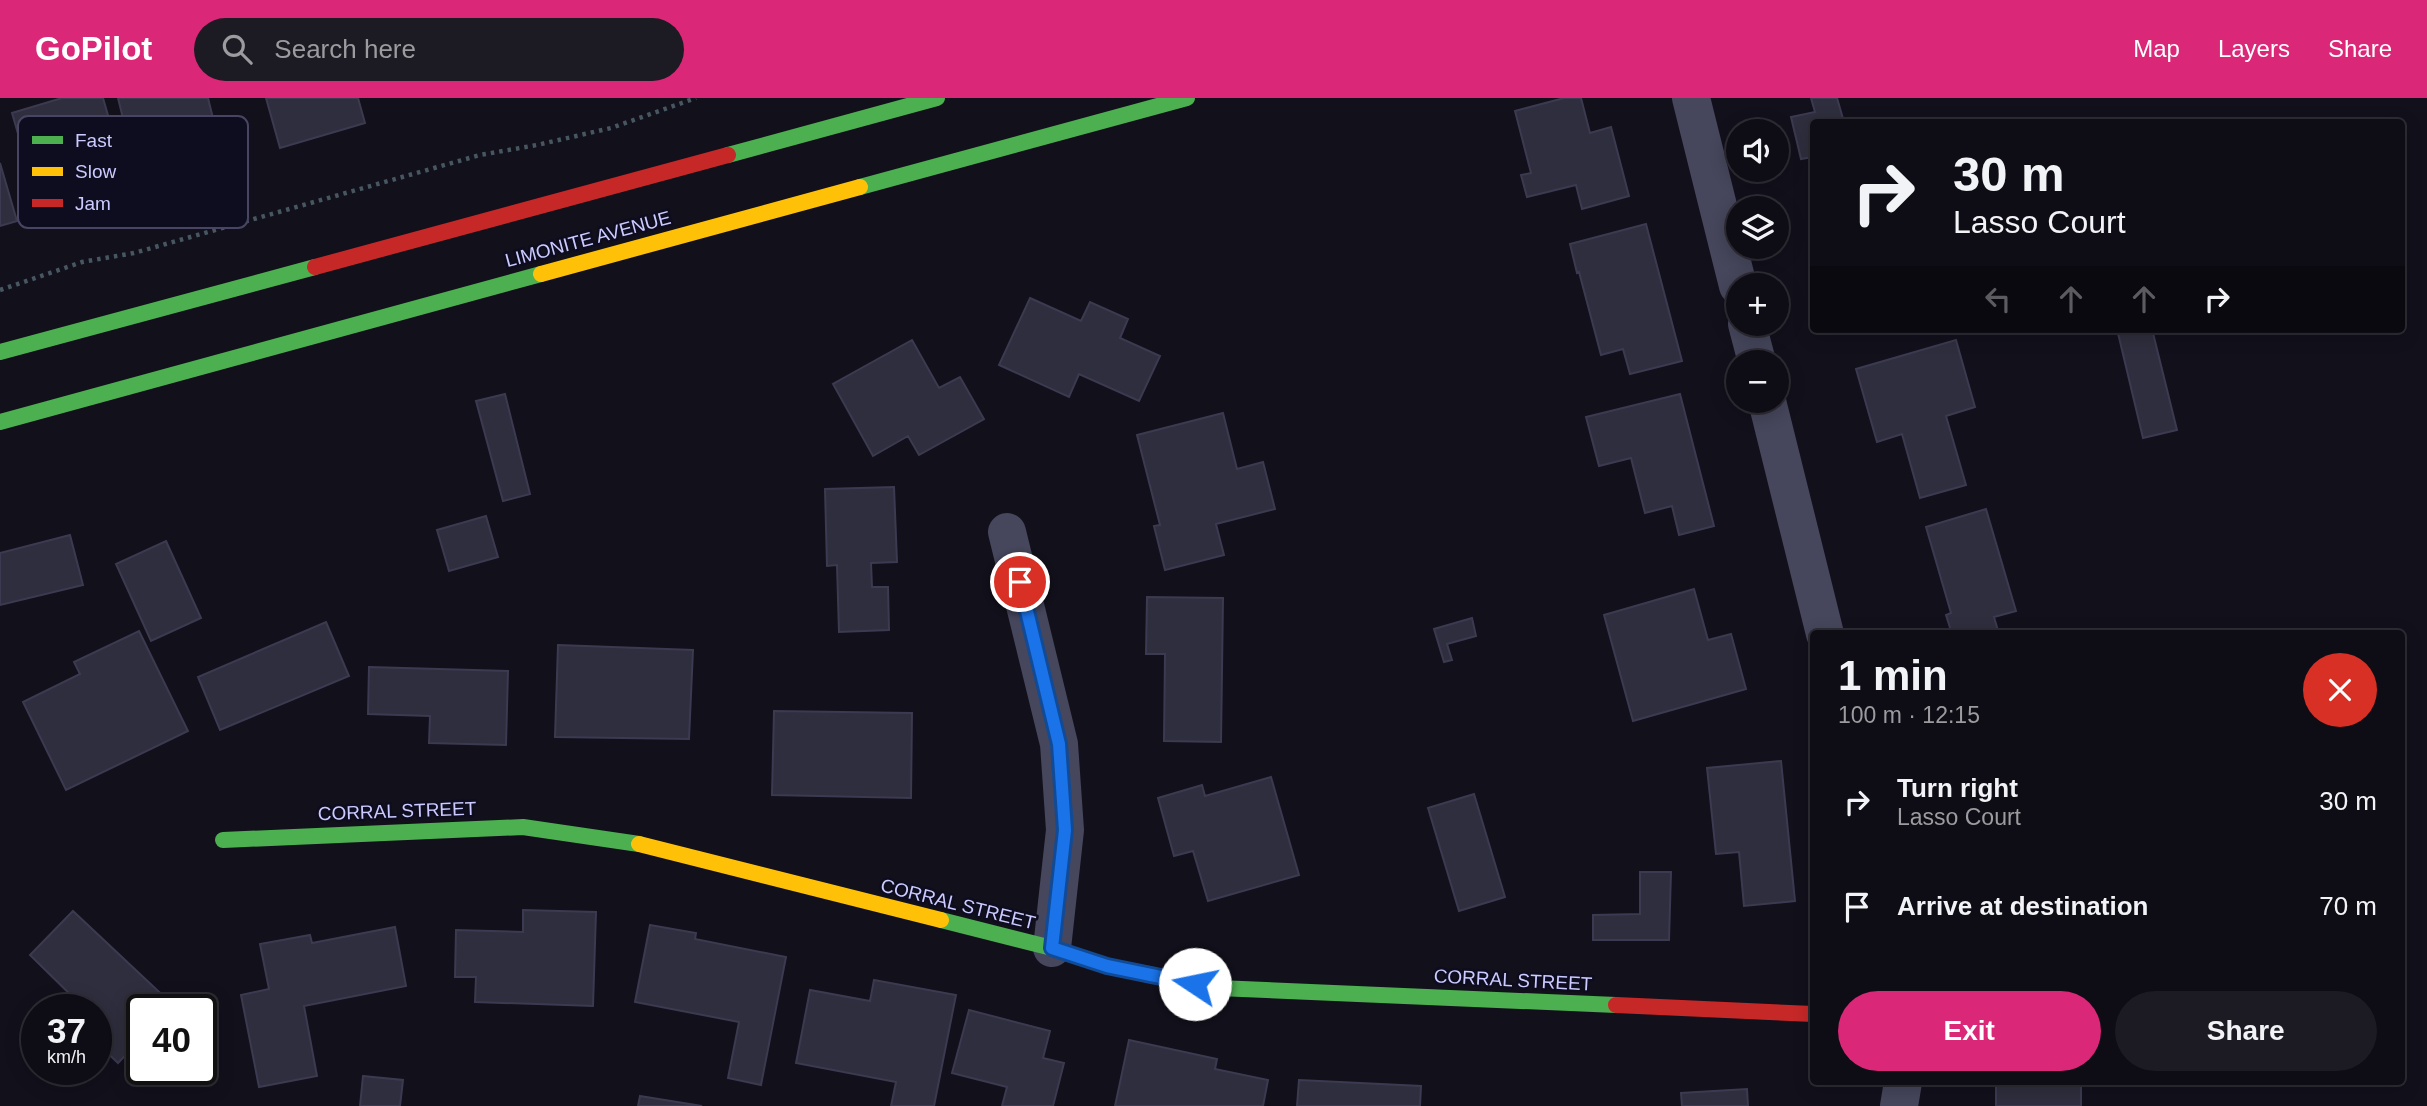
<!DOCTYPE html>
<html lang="en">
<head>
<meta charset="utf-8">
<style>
  body { margin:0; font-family:Helvetica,sans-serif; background:#1c1a22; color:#f1f3f6; height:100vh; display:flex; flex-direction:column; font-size:26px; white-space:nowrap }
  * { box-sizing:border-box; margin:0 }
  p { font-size:23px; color:#9b9ba0 }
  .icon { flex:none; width:38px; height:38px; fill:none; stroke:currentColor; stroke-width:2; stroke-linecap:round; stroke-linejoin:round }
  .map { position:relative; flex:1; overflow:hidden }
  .panel { position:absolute; left:1810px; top:532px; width:595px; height:455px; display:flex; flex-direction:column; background:#0e0c14; border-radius:7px; box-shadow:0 4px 18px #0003,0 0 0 2px #2e2c34 }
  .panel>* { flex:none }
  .banner { position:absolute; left:1810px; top:21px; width:595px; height:214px; border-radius:7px; box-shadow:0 4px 18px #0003,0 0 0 2px #2e2c34; background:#0e0c14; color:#f1f3f6; overflow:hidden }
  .fabs { position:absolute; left:1726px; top:21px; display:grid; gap:14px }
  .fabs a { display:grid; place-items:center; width:63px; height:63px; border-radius:50%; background:#0e0c14; box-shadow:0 4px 18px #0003,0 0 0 2px #2e2c34; font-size:35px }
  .speed { position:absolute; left:21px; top:896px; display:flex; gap:14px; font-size:35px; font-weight:700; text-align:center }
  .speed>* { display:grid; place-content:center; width:91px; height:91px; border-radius:50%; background:#0e0c14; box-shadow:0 4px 18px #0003,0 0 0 2px #2e2c34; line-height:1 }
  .speed small { font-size:18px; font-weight:400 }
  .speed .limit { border:4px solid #111; border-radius:10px; background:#fff; color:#111 }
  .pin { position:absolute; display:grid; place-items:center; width:60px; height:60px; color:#fff; margin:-30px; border:4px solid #fff; border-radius:50%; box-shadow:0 2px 7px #0007 }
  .me { position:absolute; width:77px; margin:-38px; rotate:281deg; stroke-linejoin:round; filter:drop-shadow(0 0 5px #0008) }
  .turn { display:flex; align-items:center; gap:24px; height:147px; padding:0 28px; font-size:32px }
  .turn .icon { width:91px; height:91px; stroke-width:2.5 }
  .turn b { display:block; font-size:49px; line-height:60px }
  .lanes { display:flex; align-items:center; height:66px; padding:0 28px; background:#0003; justify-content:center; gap:35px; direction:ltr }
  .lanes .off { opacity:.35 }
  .round { display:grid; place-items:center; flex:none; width:74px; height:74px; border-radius:37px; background:#1c1a22 }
  .head { display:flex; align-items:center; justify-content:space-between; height:119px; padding:0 28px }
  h1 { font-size:42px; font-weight:700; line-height:52px }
  .action { display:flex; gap:14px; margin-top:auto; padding:14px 28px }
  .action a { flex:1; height:80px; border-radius:42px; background:#db2777; color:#fff; font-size:28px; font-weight:700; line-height:80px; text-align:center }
  .action a+a { background:#1c1a22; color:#f1f3f6 }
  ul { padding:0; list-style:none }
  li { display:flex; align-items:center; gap:21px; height:105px; padding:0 28px }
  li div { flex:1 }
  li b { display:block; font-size:26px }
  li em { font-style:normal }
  header { display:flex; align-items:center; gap:42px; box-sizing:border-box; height:98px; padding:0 35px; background:#db2777; color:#fff }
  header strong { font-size:33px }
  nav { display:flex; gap:38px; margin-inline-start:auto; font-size:24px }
  .search { width:490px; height:63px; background:#1c1a22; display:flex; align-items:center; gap:18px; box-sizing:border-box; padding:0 24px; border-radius:38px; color:#9b9ba0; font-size:26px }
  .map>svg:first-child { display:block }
  .building { fill:#2f2e3e; stroke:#3c3a50; stroke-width:2 }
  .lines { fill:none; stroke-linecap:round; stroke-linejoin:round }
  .path { stroke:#475761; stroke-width:4.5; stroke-dasharray:3.5 5; stroke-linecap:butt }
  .street { stroke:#46465c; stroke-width:38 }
  .fast { stroke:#4caf50; stroke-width:16 }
  .slow { stroke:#ffc107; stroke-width:16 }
  .jam { stroke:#c62828; stroke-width:16 }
  .route-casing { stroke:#114b97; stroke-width:18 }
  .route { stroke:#1a73e8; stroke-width:12 }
  .labels { text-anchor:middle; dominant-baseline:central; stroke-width:5; stroke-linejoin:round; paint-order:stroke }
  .street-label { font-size:19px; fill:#cbcbff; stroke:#0e0c1f }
  .key { fill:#0e0c1f; stroke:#474562; stroke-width:2 }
  .key-label { font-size:19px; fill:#cbcbff }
</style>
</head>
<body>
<header>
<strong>GoPilot</strong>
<div class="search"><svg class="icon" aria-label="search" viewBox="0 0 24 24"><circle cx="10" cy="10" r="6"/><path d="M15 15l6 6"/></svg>Search here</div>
<nav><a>Map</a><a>Layers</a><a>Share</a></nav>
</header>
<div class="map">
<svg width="2427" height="1008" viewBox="0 0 2427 1008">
  <rect width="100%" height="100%" fill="#12101b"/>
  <!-- building -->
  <path class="building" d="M 62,0 L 103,0 L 129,90 L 41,115 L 12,15 Z
    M 118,0 L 208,0 L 224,65 L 139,86 Z
    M 266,0 L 358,0 L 365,25 L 280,50 Z
    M 1564,0 L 1581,0 L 1590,35 L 1611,29 L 1629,98 L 1582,111 L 1576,87 L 1527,99 L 1521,77 L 1531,75 L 1515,13 Z
    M 1811,0 L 1837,0 L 1844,24 L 1813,24 L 1813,59 L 1801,61 L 1791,19 L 1815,14 Z
    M 0,65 L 17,123 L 0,128 Z
    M 1646,126 L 1682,263 L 1630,276 L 1623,251 L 1601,257 L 1579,174 L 1577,175 L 1570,146 Z
    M 1030,200 L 1081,223 L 1090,204 L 1128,221 L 1120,240 L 1160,258 L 1139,303 L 1079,276 L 1069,299 L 999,267 Z
    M 2117,231 L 2152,231 L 2177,332 L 2143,340 Z
    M 912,242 L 939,290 L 960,279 L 984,321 L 919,357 L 908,338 L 873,358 L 833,286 Z
    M 1956,242 L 1975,309 L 1946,318 L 1966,387 L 1920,400 L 1902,336 L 1877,344 L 1856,271 Z
    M 505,296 L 530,396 L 503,403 L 476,303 Z
    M 1680,296 L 1714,428 L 1679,437 L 1672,408 L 1645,415 L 1631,360 L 1599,368 L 1586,319 Z
    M 1223,315 L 1237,371 L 1263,364 L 1275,411 L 1216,426 L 1224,457 L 1165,472 L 1154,428 L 1160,427 L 1137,337 Z
    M 894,389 L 897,464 L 871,465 L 872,489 L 888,489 L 889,532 L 839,534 L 837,467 L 827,468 L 825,391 Z
    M 1986,411 L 2016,513 L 1994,519 L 1999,536 L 1952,536 L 1946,517 L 1951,515 L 1926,429 Z
    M 486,418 L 498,459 L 449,473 L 437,432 Z
    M 70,437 L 83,487 L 0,507 L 0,455 Z
    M 166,443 L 201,520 L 151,543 L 116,466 Z
    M 1694,491 L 1708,542 L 1731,536 L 1746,591 L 1633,623 L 1604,517 Z
    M 1147,499 L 1223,500 L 1221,644 L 1164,643 L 1165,556 L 1146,556 Z
    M 1472,520 L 1476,538 L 1447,546 L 1452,562 L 1444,564 L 1434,531 Z
    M 326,524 L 349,578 L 220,632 L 198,579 Z
    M 139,533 L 188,633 L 66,692 L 23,604 L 80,576 L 74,564 Z
    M 558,547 L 693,552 L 689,641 L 555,639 Z
    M 369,569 L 508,573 L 506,647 L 429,645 L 430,618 L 368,616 Z
    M 774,613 L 912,615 L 911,700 L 772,697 Z
    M 1781,663 L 1795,803 L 1744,808 L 1739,754 L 1716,756 L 1707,670 Z
    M 1271,679 L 1299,777 L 1208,803 L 1193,753 L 1174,758 L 1158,700 L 1202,687 L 1205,698 Z
    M 1474,696 L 1505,799 L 1459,813 L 1428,710 Z
    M 1640,774 L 1671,774 L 1669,842 L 1593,842 L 1593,817 L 1640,816 Z
    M 523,812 L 596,814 L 593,908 L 475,904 L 476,879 L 455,879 L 456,832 L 523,834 Z
    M 73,813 L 173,907 L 168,912 L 142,912 L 142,940 L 118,965 L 96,944 L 96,912 L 86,912 L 30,857 Z
    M 650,827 L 696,835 L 695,841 L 786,859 L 761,987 L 728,980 L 739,924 L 635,904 Z
    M 395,829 L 406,888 L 304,908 L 317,978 L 259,989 L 241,897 L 269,891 L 260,846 L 310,837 L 312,845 Z
    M 874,882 L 956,897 L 934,1008 L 891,1008 L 896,984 L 796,965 L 810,892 L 870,903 Z
    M 969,912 L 1050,933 L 1043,960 L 1064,965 L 1053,1008 L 1002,1008 L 1007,989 L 952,975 Z
    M 1129,942 L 1217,961 L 1215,971 L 1268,982 L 1263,1008 L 1115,1008 Z
    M 363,978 L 403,982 L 400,1008 L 360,1008 Z
    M 1299,982 L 1421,988 L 1420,1008 L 1297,1008 Z
    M 1996,984 L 2081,984 L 2081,1008 L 1996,1008 Z
    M 1747,991 L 1748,1008 L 1682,1008 L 1681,995 Z
    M 640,998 L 702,1008 L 638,1008 Z"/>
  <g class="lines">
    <!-- path -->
    <path class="path" d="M 0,192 L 82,164 L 134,155 L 480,57 L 537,47 L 611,30 L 696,0"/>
    <!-- street -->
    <path class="street" d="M 1691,0 L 1738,188
      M 1747,226 L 1757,264
      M 1767,303 L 1825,536
      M 1007,434 L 1059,646 L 1065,732 L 1052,850
      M 1899,1008 L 1903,984"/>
    <!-- fast -->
    <path class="fast" d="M 728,57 L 937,0
      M 860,89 L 1187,0
      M 0,254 L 315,169
      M 0,324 L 541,176
      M 223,742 L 523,729 L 639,746
      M 941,822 L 1052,850 L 1107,868 L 1218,890 L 1616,907"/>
    <!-- slow -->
    <path class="slow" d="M 541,176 L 860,89
      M 639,746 L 941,822"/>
    <!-- jam -->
    <path class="jam" d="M 315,169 L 728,57
      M 1616,907 L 1813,916"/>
  </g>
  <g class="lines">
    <defs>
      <path id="route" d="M 1020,484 L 1059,646 L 1065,732 L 1052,850 L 1107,868 L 1195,886"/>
    </defs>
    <!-- route casing -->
    <use href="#route" class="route-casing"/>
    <!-- route -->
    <use href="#route" class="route"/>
  </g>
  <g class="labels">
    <!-- street labels -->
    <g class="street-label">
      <text transform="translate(588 141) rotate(-15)">LIMONITE AVENUE</text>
      <text transform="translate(397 713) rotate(-2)">CORRAL STREET</text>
      <text transform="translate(958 806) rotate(14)">CORRAL STREET</text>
      <text transform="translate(1513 882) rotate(3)">CORRAL STREET</text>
    </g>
  </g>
  <!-- legend -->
  <rect x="18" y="18" width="230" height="112" rx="10" class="key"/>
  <rect x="32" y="38" width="31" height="8" fill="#4caf50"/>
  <rect x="32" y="69" width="31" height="9" fill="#ffc107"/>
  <rect x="32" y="101" width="31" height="8" fill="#c62828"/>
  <g class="key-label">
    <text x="75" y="49">Fast</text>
    <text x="75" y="80">Slow</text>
    <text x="75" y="112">Jam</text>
  </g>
</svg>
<div class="fabs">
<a><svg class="icon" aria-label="sound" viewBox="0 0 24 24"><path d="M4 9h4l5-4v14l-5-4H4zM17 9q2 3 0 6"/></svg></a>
<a><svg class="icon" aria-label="layers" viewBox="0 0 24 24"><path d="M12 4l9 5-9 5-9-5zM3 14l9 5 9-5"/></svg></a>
<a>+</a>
<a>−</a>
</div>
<div class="speed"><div>37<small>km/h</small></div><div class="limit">40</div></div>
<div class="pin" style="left:1020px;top:484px;background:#d93025"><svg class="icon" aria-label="arrive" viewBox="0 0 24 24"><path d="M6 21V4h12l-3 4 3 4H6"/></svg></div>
<svg class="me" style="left:1195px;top:886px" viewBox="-20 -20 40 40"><circle r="19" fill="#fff"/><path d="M0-13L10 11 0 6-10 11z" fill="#1a73e8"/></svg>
<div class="banner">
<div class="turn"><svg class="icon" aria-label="right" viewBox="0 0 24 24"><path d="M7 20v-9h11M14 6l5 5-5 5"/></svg><div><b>30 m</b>Lasso Court</div></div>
<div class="lanes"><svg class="icon off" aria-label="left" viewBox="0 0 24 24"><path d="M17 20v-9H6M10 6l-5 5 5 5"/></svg><svg class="icon off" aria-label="ahead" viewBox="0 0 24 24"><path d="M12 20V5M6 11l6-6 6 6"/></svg><svg class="icon off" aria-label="ahead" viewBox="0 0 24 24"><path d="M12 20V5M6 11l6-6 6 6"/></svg><svg class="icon" aria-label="right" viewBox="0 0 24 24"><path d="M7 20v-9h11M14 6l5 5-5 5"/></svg></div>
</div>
<section class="panel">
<div class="head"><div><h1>1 min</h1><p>100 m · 12:15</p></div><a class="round" style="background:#d93025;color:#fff"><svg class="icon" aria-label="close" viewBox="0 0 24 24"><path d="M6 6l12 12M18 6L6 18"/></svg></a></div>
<ul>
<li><svg class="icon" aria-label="right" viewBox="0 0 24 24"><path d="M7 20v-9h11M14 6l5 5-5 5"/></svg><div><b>Turn right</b><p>Lasso Court</p></div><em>30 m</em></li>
<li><svg class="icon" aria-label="arrive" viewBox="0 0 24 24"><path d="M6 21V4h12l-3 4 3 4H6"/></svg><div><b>Arrive at destination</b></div><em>70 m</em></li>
</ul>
<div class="action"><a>Exit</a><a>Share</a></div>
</section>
</div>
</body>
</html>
